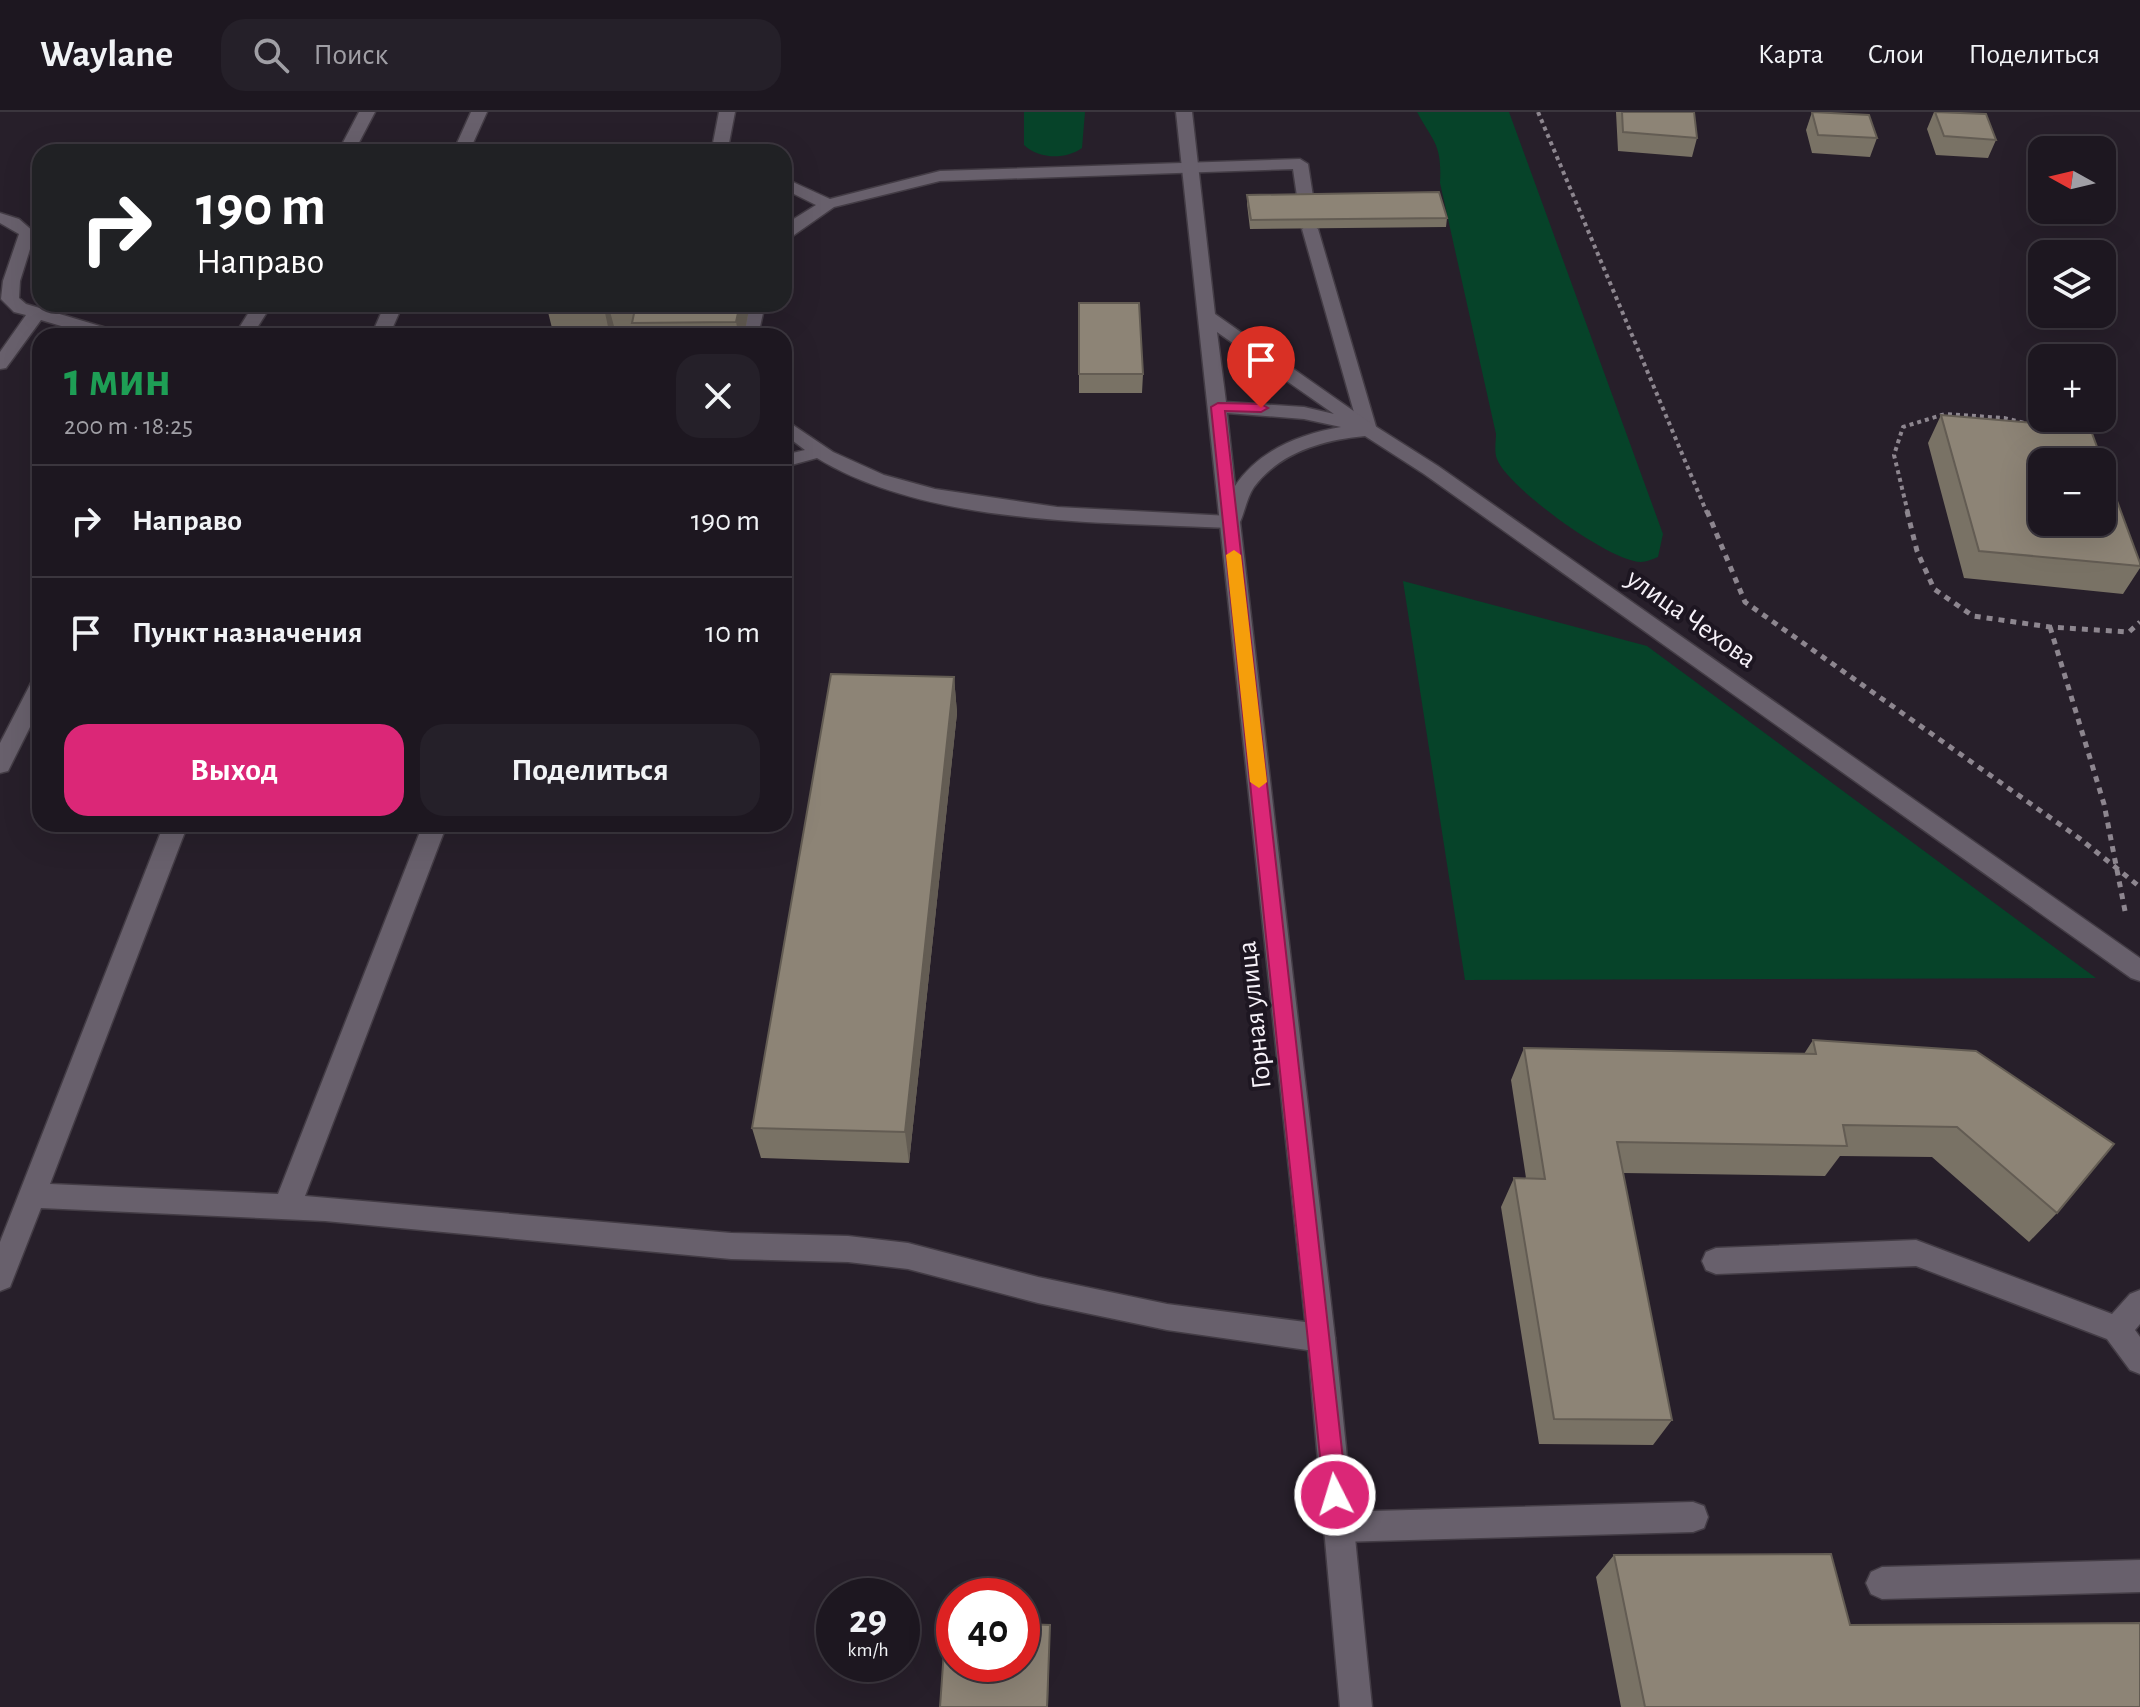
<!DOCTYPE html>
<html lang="ru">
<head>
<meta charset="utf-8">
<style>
  body { margin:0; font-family:"Alegreya Sans",sans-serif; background:#252029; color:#f1f3f6; height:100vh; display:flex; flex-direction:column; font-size:30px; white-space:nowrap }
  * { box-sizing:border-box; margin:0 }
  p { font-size:26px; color:#a09fa5 }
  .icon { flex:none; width:44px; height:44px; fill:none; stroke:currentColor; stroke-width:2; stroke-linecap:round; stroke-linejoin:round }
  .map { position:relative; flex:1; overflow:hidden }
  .sheet { position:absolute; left:32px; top:216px; width:760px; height:504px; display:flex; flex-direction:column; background:#1d1720; border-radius:24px; box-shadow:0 8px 32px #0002,0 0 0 2px #3b363e }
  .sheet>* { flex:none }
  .guide { position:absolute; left:32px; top:32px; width:760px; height:168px; border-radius:24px; box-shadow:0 8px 32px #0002,0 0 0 2px #3b363e; background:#202124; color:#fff; overflow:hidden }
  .needle { width:52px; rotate:278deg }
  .buttons { position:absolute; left:2028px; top:24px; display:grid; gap:16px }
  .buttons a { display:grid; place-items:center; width:88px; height:88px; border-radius:16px; background:#1d1720; box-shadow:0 8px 32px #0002,0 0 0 2px #3b363e; font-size:40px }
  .speed { position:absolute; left:816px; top:1466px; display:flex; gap:16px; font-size:40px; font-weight:700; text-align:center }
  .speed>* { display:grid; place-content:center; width:104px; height:104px; border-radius:50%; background:#1d1720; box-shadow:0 8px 32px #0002,0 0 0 2px #3b363e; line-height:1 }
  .speed small { font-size:20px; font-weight:400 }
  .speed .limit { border:12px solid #d22; background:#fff; color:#111 }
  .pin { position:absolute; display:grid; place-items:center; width:68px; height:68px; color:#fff; margin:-82px -34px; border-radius:50% 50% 50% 0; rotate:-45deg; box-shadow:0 0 8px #0007 }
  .pin .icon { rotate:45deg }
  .me { position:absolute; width:88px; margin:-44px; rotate:355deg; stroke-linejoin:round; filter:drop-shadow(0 0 6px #0008) }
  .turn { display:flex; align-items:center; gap:28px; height:168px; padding:0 32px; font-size:36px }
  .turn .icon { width:104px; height:104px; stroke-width:2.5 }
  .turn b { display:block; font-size:56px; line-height:68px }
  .round { display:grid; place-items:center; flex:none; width:84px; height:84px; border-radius:24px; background:#252029 }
  .overview { display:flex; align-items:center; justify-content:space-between; height:136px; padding:0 32px }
  h1 { font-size:48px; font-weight:700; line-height:60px; color:#1e9e55 }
  .cta { display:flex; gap:16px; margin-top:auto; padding:16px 32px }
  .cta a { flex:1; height:92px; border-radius:24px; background:#db2777; color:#fff; font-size:32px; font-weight:700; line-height:92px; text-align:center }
  .cta a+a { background:#252029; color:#f1f3f6 }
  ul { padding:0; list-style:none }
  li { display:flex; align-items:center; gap:24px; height:112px; padding:0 32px; border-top:2px solid #3b363e }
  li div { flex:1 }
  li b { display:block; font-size:30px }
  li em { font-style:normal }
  header { display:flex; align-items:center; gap:48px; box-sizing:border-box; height:112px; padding:0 40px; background:#1d1720; border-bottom:2px solid #3b363e }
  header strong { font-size:38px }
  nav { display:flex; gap:44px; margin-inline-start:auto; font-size:28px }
  .search { width:560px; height:72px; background:#252029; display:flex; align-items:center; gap:20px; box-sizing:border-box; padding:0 28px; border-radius:24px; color:#a09fa5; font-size:30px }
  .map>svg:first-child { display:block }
  .green { fill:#064329 }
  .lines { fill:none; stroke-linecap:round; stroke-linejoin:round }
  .service-casing { stroke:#433c45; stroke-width:3 }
  .tertiary-casing { stroke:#433c45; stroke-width:3 }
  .path-far1 { stroke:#8d868f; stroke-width:4; stroke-dasharray:4 4; stroke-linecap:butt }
  .path { stroke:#8d868f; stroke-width:5; stroke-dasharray:6 6; stroke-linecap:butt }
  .service { fill:#68606c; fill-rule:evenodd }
  .tertiary { fill:#68606c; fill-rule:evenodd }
  .wall { fill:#797265 }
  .shaded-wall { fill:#635c53 }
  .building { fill:#8d8476; stroke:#635c53; stroke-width:2; fill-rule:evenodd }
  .route { fill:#db2777; stroke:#8e194d; stroke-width:2 }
  .slow { fill:#f59e0b }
  .labels { text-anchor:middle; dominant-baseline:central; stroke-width:8; stroke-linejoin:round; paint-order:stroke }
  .street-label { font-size:28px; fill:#f6f1f8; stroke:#1d1621 }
</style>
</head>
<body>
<header>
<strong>Waylane</strong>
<div class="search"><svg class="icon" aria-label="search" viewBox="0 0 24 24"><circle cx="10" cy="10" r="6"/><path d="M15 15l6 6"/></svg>Поиск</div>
<nav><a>Карта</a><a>Слои</a><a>Поделиться</a></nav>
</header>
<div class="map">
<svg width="2140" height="1595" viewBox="0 0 2140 1595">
  <rect width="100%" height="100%" fill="#271f2a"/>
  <!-- green -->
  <path class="green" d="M 1024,0 L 1085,0 L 1082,36 C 1065,48 1039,47 1024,33 Z
    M 1417,0 L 1509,0 L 1663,422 L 1658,445 C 1653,447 1646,450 1641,450 C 1610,450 1507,375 1497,347 C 1494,340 1496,329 1496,322 L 1440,71 C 1442,32 1434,31 1417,0 Z
    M 1403,469 L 1647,534 L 2096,866 L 1465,868 Z"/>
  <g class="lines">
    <defs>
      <path id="service" d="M 359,0 L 375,0 L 354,40 L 338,40 Z
        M 471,0 L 487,0 L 469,40 L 453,40 Z
        M 719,0 L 735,0 L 729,31 L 736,40 L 720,40 L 713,31 Z
        M 1300,47 L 1308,52 L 1314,91 L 1306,96 L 1298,91 L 1293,57 L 940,69 L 834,95 L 784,130 L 784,113 L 816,93 L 784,77 L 784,66 L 830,87 L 940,59 Z
        M 0,101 L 19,107 L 35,121 L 20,169 L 19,186 L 26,192 L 120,220 L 123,224 L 95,224 L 41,208 L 6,256 L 0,257 L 0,240 L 26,203 L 14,200 L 1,187 L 3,169 L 19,122 L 0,111 Z
        M 1310,112 L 1318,117 L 1377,318 L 1375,322 L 1368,324 L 1359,318 L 1302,117 Z
        M 254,192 L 272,192 L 252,224 L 234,224 Z
        M 385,192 L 403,192 L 389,224 L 371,224 Z
        M 747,192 L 765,192 L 758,224 L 740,224 Z
        M 784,307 L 833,340 L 884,363 L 935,377 L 1057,395 L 1230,404 L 1240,410 L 1230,416 C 1103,410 928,414 817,346 L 784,355 L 784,343 L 805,338 L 784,322 Z
        M 40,566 L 40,595 L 8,659 L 0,661 L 0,631 L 32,569 Z
        M 164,712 L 188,712 L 50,1072 L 278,1082 L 423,712 L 447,712 L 305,1084 L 731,1121 L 848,1124 L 908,1131 L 1038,1165 L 1167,1192 L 1321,1212 L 1331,1216 L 1335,1226 L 1331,1236 L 1321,1240 L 1167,1218 L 1038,1191 L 908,1157 L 848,1150 L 731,1147 L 325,1109 L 41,1096 L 10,1175 L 0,1179 L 0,1130 Z
        M 1916,1128 L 2112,1202 L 2130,1182 L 2140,1178 L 2140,1212 L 2135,1218 L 2140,1225 L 2140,1262 L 2130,1258 L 2107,1227 L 1916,1154 L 1716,1162 L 1706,1158 L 1702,1149 L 1706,1140 L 1716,1136 Z
        M 1693,1390 L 1704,1394 L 1708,1405 L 1704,1416 L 1693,1420 L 1338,1430 L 1327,1426 L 1323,1415 L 1327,1404 L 1338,1400 Z
        M 2140,1448 L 2140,1480 L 1882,1487 L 1871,1482 L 1866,1471 L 1871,1460 L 1882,1455 Z"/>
      <path id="tertiary" d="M 1176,0 L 1192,0 L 1215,202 L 1375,314 L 1438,354 L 2140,846 L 2140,869 L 2131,866 L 1424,362 L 1365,324 C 1323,328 1280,340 1254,375 C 1247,385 1245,399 1240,410 L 1335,1226 L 1372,1595 L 1340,1595 L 1307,1226 ZM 1217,220 L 1334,302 L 1304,295 L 1226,290 ZM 1227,301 L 1304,307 L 1341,315 C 1300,322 1259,338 1235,374 Z"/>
    </defs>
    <!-- service casing -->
    <use href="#service" class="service-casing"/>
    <!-- tertiary casing -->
    <use href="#tertiary" class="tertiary-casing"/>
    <!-- path-far1 -->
    <path class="path-far1" d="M 1538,0 L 1707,401
      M 1908,401 L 1894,343 L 1903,315 L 1945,302 L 2004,306 L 2025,311"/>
    <!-- path -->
    <path class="path" d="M 1707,399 L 1745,490 L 2079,726 L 2140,775
      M 1907,399 L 1917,439 L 1934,477 L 1973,504 L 2050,515 L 2129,520 L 2140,510
      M 2050,515 L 2104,692 L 2126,804"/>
    <!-- service -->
    <use href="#service" class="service"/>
    <!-- tertiary -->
    <use href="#tertiary" class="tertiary"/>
  </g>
  <!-- wall -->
  <path class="wall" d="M 1616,0 L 1694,0 L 1697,26 L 1692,45 L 1618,39 Z
    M 1812,0 L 1877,26 L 1870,45 L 1812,41 L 1806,18 Z
    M 1934,0 L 1953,0 L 1996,28 L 1988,46 L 1936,43 L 1927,17 Z
    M 1247,83 L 1447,106 L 1446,115 L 1250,117 L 1247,92 Z
    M 1079,191 L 1143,262 L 1142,281 L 1079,281 Z
    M 548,192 L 750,192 L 744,224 L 635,224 L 633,218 L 615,218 L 610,224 L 554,224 L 547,196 Z
    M 1941,303 L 2140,451 L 2140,456 L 2123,482 L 1964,466 L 1928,331 Z
    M 954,565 L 957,601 L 909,1051 L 761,1046 L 752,1016 Z
    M 1813,928 L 1976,939 L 2057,1101 L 2029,1130 L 1932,1045 L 1840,1044 L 1825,1064 L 1623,1061 L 1672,1308 L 1653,1333 L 1539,1332 L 1501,1095 L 1514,1066 L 1526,1066 L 1511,968 L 1524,936 L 1804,942 Z
    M 1614,1443 L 1850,1513 L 2140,1595 L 1621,1595 L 1596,1465 Z"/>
  <!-- shaded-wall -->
  <path class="shaded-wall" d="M 607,192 L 608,192 L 615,218 L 610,224 L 604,196 Z
    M 740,192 L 750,192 L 744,224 L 739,224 L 736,210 Z
    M 954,565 L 957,601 L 909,1051 L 905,1020 Z
    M 1050,1513 L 1048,1595 L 1047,1595 Z"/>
  <!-- building -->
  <path class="building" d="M 1622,0 L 1694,0 L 1697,26 L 1623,20 Z
    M 1812,0 L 1869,3 L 1877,26 L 1818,23 Z
    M 1935,0 L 1986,2 L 1996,28 L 1944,24 Z
    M 1439,80 L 1447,106 L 1251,108 L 1247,83 Z
    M 1079,191 L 1139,191 L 1143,262 L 1079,262 Z
    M 548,192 L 607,192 L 604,196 L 547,196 Z
    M 636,192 L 740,192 L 736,210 L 632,211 Z
    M 1941,303 L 2090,316 L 2140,451 L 2140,454 L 1979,439 ZM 2042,350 L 2102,350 L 2102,410 L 2042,410 Z
    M 831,562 L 954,565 L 905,1020 L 752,1016 Z
    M 1813,928 L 1976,939 L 2114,1032 L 2057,1101 L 1957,1015 L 1843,1013 L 1847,1034 L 1617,1030 L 1672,1308 L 1554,1307 L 1514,1066 L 1545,1067 L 1524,936 L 1816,942 Z
    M 1831,1442 L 1850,1513 L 2140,1511 L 2140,1595 L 1645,1595 L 1614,1443 Z
    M 946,1510 L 954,1510 L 954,1552 L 1022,1552 L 1022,1512 L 1050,1513 L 1047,1595 L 940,1595 Z"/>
  <!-- route -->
  <path class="route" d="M 1218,291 L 1261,292 L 1268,296 L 1261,300 L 1225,299 L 1347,1383 L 1343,1392 L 1335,1395 L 1327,1392 L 1324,1383 L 1211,295 Z"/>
  <!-- slow -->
  <path class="slow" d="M 1234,438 L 1241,443 L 1267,670 L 1259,676 L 1250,670 L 1226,443 Z"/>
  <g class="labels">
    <!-- street labels -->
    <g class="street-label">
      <text transform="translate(1691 507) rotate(35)">улица Чехова</text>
      <text transform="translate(1255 903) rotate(-96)">Горная улица</text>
    </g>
  </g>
</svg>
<div class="buttons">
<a><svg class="needle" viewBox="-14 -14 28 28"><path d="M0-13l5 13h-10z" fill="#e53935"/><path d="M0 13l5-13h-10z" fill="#a09fa5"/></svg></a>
<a><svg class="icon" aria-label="layers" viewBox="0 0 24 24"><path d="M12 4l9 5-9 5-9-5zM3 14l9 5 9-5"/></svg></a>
<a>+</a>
<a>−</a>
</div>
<div class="speed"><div>29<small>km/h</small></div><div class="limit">40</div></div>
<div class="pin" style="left:1261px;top:296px;background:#d93025"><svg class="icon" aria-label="arrive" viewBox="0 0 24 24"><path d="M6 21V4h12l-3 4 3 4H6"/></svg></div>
<svg class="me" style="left:1335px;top:1383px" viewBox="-20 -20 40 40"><circle r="17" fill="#db2777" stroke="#fff" stroke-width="3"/><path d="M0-11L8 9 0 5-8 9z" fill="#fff"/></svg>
<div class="guide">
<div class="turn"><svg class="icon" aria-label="right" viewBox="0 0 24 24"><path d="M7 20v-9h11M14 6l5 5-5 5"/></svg><div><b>190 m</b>Направо</div></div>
</div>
<section class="sheet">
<div class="overview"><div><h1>1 мин</h1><p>200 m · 18:25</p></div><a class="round"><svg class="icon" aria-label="close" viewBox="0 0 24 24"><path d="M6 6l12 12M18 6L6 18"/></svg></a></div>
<ul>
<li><svg class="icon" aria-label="right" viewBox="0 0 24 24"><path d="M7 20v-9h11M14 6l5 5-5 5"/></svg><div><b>Направо</b></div><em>190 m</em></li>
<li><svg class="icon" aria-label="arrive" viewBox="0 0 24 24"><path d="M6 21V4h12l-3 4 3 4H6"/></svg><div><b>Пункт назначения</b></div><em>10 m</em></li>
</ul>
<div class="cta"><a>Выход</a><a>Поделиться</a></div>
</section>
</div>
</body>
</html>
